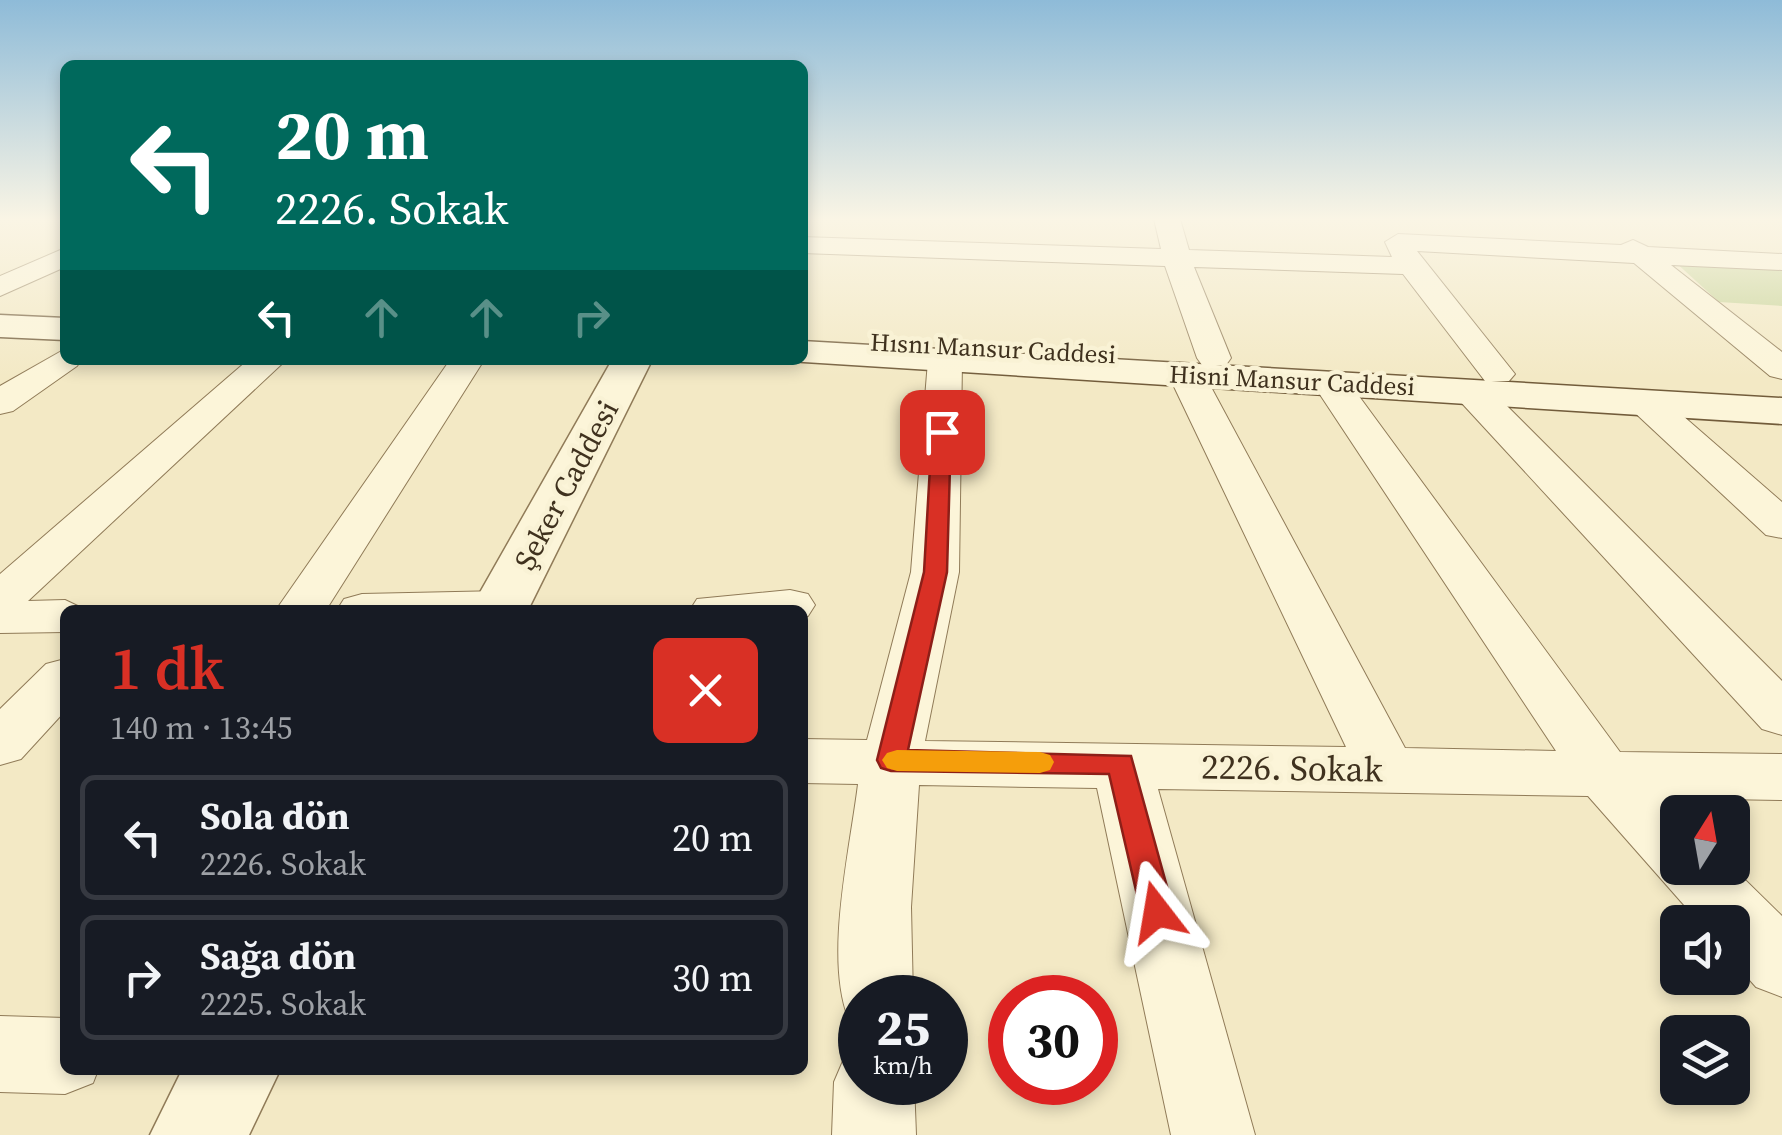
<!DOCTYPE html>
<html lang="tr">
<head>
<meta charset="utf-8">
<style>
  body { margin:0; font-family:"Source Serif 4",serif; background:#242831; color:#f1f3f6; height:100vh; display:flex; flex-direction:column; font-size:38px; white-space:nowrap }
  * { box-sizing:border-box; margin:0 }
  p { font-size:32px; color:#9ea1a6 }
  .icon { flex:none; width:55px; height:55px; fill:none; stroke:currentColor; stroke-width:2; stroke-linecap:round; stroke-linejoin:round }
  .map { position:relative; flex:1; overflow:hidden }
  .sheet { position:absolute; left:60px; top:605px; width:748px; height:470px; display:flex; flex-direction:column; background:#171b24; border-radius:15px; box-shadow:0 5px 15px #0003 }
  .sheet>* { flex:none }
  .hud { position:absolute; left:60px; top:60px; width:748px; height:305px; border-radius:15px; box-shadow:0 5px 15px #0003; background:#00695c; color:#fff; overflow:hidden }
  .needle { width:65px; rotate:11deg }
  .tools { position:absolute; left:1660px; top:795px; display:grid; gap:20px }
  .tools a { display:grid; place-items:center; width:90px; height:90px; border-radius:15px; background:#171b24; box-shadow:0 5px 15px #0003; font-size:50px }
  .speed { position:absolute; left:838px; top:975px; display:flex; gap:20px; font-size:50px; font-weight:700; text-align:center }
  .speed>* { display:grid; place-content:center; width:130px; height:130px; border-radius:50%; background:#171b24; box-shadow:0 5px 15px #0003; line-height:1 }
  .speed small { font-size:25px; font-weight:400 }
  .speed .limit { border:15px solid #d22; background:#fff; color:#111 }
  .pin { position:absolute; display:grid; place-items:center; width:85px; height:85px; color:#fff; margin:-42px; border-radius:20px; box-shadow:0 5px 15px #0006 }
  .me { position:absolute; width:110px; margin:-55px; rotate:346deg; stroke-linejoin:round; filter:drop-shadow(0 0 8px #0008) }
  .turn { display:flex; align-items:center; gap:35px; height:210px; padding:0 50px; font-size:45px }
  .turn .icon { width:130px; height:130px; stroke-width:2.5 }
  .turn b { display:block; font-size:70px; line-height:85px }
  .lanes { display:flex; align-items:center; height:95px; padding:0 50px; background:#0003; justify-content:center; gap:50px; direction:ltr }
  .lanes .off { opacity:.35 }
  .round { display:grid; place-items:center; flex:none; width:105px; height:105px; border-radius:15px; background:#242831 }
  .overview { display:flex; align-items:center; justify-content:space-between; height:170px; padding:0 50px }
  h1 { font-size:60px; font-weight:600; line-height:75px; color:#d93025 }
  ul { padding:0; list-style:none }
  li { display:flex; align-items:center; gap:30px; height:125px; margin:0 20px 15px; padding:0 30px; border:5px solid #363941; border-radius:15px }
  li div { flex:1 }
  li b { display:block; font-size:38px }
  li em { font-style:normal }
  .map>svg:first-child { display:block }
  .green { fill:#c6d397 }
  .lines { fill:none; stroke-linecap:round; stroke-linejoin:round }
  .minor-casing { stroke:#907b58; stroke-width:2 }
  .tertiary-casing { stroke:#907b58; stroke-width:3 }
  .secondary-casing { stroke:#725c3b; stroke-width:3 }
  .minor { fill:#fcf5d9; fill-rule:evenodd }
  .tertiary { fill:#fcf5d9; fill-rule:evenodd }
  .secondary { fill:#fcf5d9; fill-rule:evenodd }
  .route { fill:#d93025; stroke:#8d1f18; stroke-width:2.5 }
  .slow { fill:#f59e0b }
  .labels { text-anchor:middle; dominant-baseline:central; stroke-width:9; stroke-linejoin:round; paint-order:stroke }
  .far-street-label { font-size:25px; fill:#3f311e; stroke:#f9f2d5 }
  .street-label { font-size:30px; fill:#3f311e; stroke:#f9f2d5 }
  .near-street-label { font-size:35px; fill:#3f311e; stroke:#f9f2d5 }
</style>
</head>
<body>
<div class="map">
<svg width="1782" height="1135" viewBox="0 0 1782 1135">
  <rect width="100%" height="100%" fill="#f3e9c5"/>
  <!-- green -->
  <path class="green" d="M 1673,260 L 1782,267 L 1782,306 L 1719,302 Z"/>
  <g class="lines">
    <defs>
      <path id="minor" d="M 1154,219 L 1180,219 L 1189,250 L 1392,257 L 1385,242 L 1398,234 L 1621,245 L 1633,240 L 1648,247 L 1782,254 L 1782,270 L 1671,265 L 1782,352 L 1782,379 L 1770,376 L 1634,263 L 1417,251 L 1515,374 L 1509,381 L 1485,381 L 1403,274 L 1194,267 L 1231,358 L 1226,365 L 1202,365 L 1197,358 L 1165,266 L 802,253 L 802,237 L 1161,249 Z
        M 65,248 L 65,267 L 0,296 L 0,276 Z
        M 65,349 L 65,360 L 81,360 L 77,366 L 13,411 L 0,414 L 0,386 Z
        M 945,351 L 957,354 L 962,361 L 959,572 L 925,741 L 1346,747 L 1168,374 L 1174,367 L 1198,367 L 1204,374 L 1405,748 L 1556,751 L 1311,381 L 1316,373 L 1342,373 L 1620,752 L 1782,754 L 1782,800 L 1665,798 L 1680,812 L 1678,868 L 1732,867 L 1782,916 L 1782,997 L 1756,987 L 1732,960 L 1732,922 L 1699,922 L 1588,796 L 1158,789 L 1255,1135 L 1171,1135 L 1097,788 L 919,785 L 911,907 L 913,998 L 860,998 L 860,1026 L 850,1022 C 823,962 850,850 858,784 L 802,783 L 802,739 L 867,740 L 911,572 L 928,361 L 933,354 Z
        M 248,360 L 286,360 L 28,601 L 65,600 L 86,610 L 65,610 L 65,632 L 0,633 L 0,574 Z
        M 450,360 L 484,360 L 326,610 L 276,610 Z
        M 1471,380 L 1484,383 L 1782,681 L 1782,735 L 1762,729 L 1458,399 L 1453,391 L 1458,383 Z
        M 1646,392 L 1659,395 L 1782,502 L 1782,538 L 1766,535 L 1633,411 L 1627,403 L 1633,395 Z
        M 790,590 L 808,594 L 815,605 L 808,616 L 802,617 L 802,610 L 690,610 L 697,599 Z
        M 502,591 L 520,595 L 527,606 L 524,610 L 337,610 L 344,599 L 362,594 Z
        M 65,659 L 65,711 L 21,759 L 0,765 L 0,709 L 46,664 Z
        M 0,1016 L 65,1018 L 65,1070 L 98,1070 L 93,1083 L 65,1094 L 0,1092 Z
        M 860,1048 L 860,1082 L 914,1082 L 916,1135 L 832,1135 L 834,1082 L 846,1054 Z"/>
      <path id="tertiary" d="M 612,360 L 652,360 L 528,610 L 470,610 Z
        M 182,1070 L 280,1070 L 249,1135 L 150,1135 Z"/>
      <path id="secondary" d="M 0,315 L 65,318 L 65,340 L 0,337 Z
        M 802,341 L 1782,398 L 1782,424 L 788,361 L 802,360 Z"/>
    </defs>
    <!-- minor casing -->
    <use href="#minor" class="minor-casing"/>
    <!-- tertiary casing -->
    <use href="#tertiary" class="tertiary-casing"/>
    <!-- secondary casing -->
    <use href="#secondary" class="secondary-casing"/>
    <!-- minor -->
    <use href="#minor" class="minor"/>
    <!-- tertiary -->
    <use href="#tertiary" class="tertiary"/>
    <!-- secondary -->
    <use href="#secondary" class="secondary"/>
  </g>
  <!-- sky -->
  <linearGradient id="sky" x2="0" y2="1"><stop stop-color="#8ebbd8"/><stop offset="0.58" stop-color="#faf5e5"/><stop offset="1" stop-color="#faf5e5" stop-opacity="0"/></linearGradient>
  <rect width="1782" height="378" fill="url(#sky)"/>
  <!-- route -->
  <path class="route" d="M 942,426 L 951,432 L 947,572 L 908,750 L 1131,756 L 1174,912 L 1169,922 L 1157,926 L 1146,922 L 1141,912 L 1109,774 L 891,771 L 881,768 L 877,760 L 924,572 L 932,432 Z"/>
  <!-- slow -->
  <path class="slow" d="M 897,750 L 1040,752 L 1050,755 L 1054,762 L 1050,770 L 1040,773 L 897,771 L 887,768 L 882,760 L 887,753 Z"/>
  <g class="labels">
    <!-- far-street labels -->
    <g class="far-street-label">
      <text transform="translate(993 348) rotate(3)">Hısnı Mansur Caddesi</text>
      <text transform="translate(1292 380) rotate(3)">Hisni Mansur Caddesi</text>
    </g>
    <!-- street labels -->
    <g class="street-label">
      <text transform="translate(566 485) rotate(-62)">Şeker Caddesi</text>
    </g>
    <!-- near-street labels -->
    <g class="near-street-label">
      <text transform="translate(1292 768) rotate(1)">2226. Sokak</text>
    </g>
  </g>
</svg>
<div class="tools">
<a><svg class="needle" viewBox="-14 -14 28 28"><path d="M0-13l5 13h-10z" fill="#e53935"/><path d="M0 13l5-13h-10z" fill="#9ea1a6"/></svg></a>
<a><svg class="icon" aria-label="sound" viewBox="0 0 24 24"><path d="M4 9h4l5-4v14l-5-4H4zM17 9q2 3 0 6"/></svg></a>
<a><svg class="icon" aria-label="layers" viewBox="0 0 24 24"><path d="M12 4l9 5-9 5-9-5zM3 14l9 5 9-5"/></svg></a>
</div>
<div class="speed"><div>25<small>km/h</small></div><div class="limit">30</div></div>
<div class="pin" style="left:942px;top:432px;background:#d93025"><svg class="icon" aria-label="arrive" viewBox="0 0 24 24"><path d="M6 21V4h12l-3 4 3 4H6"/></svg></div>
<svg class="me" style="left:1157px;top:912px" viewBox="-20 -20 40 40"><path d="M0-17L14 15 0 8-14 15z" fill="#d93025" stroke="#fff" stroke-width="4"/></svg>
<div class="hud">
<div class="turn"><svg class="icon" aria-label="left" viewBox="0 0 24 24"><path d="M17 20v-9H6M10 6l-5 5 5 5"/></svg><div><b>20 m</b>2226. Sokak</div></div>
<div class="lanes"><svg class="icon" aria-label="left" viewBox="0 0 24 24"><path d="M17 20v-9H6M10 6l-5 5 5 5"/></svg><svg class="icon off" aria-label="ahead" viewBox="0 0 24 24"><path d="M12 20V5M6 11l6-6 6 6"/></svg><svg class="icon off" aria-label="ahead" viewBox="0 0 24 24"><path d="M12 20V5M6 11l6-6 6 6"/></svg><svg class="icon off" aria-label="right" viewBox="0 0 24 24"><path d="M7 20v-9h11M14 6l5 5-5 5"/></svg></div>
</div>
<section class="sheet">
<div class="overview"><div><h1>1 dk</h1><p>140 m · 13:45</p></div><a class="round" style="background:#d93025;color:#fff"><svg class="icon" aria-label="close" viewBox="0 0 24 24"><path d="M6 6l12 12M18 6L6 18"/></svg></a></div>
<ul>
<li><svg class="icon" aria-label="left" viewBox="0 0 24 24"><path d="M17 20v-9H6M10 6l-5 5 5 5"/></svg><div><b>Sola dön</b><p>2226. Sokak</p></div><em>20 m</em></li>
<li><svg class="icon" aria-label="right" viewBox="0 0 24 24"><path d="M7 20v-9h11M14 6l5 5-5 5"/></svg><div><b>Sağa dön</b><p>2225. Sokak</p></div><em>30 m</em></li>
</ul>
</section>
</div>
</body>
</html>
